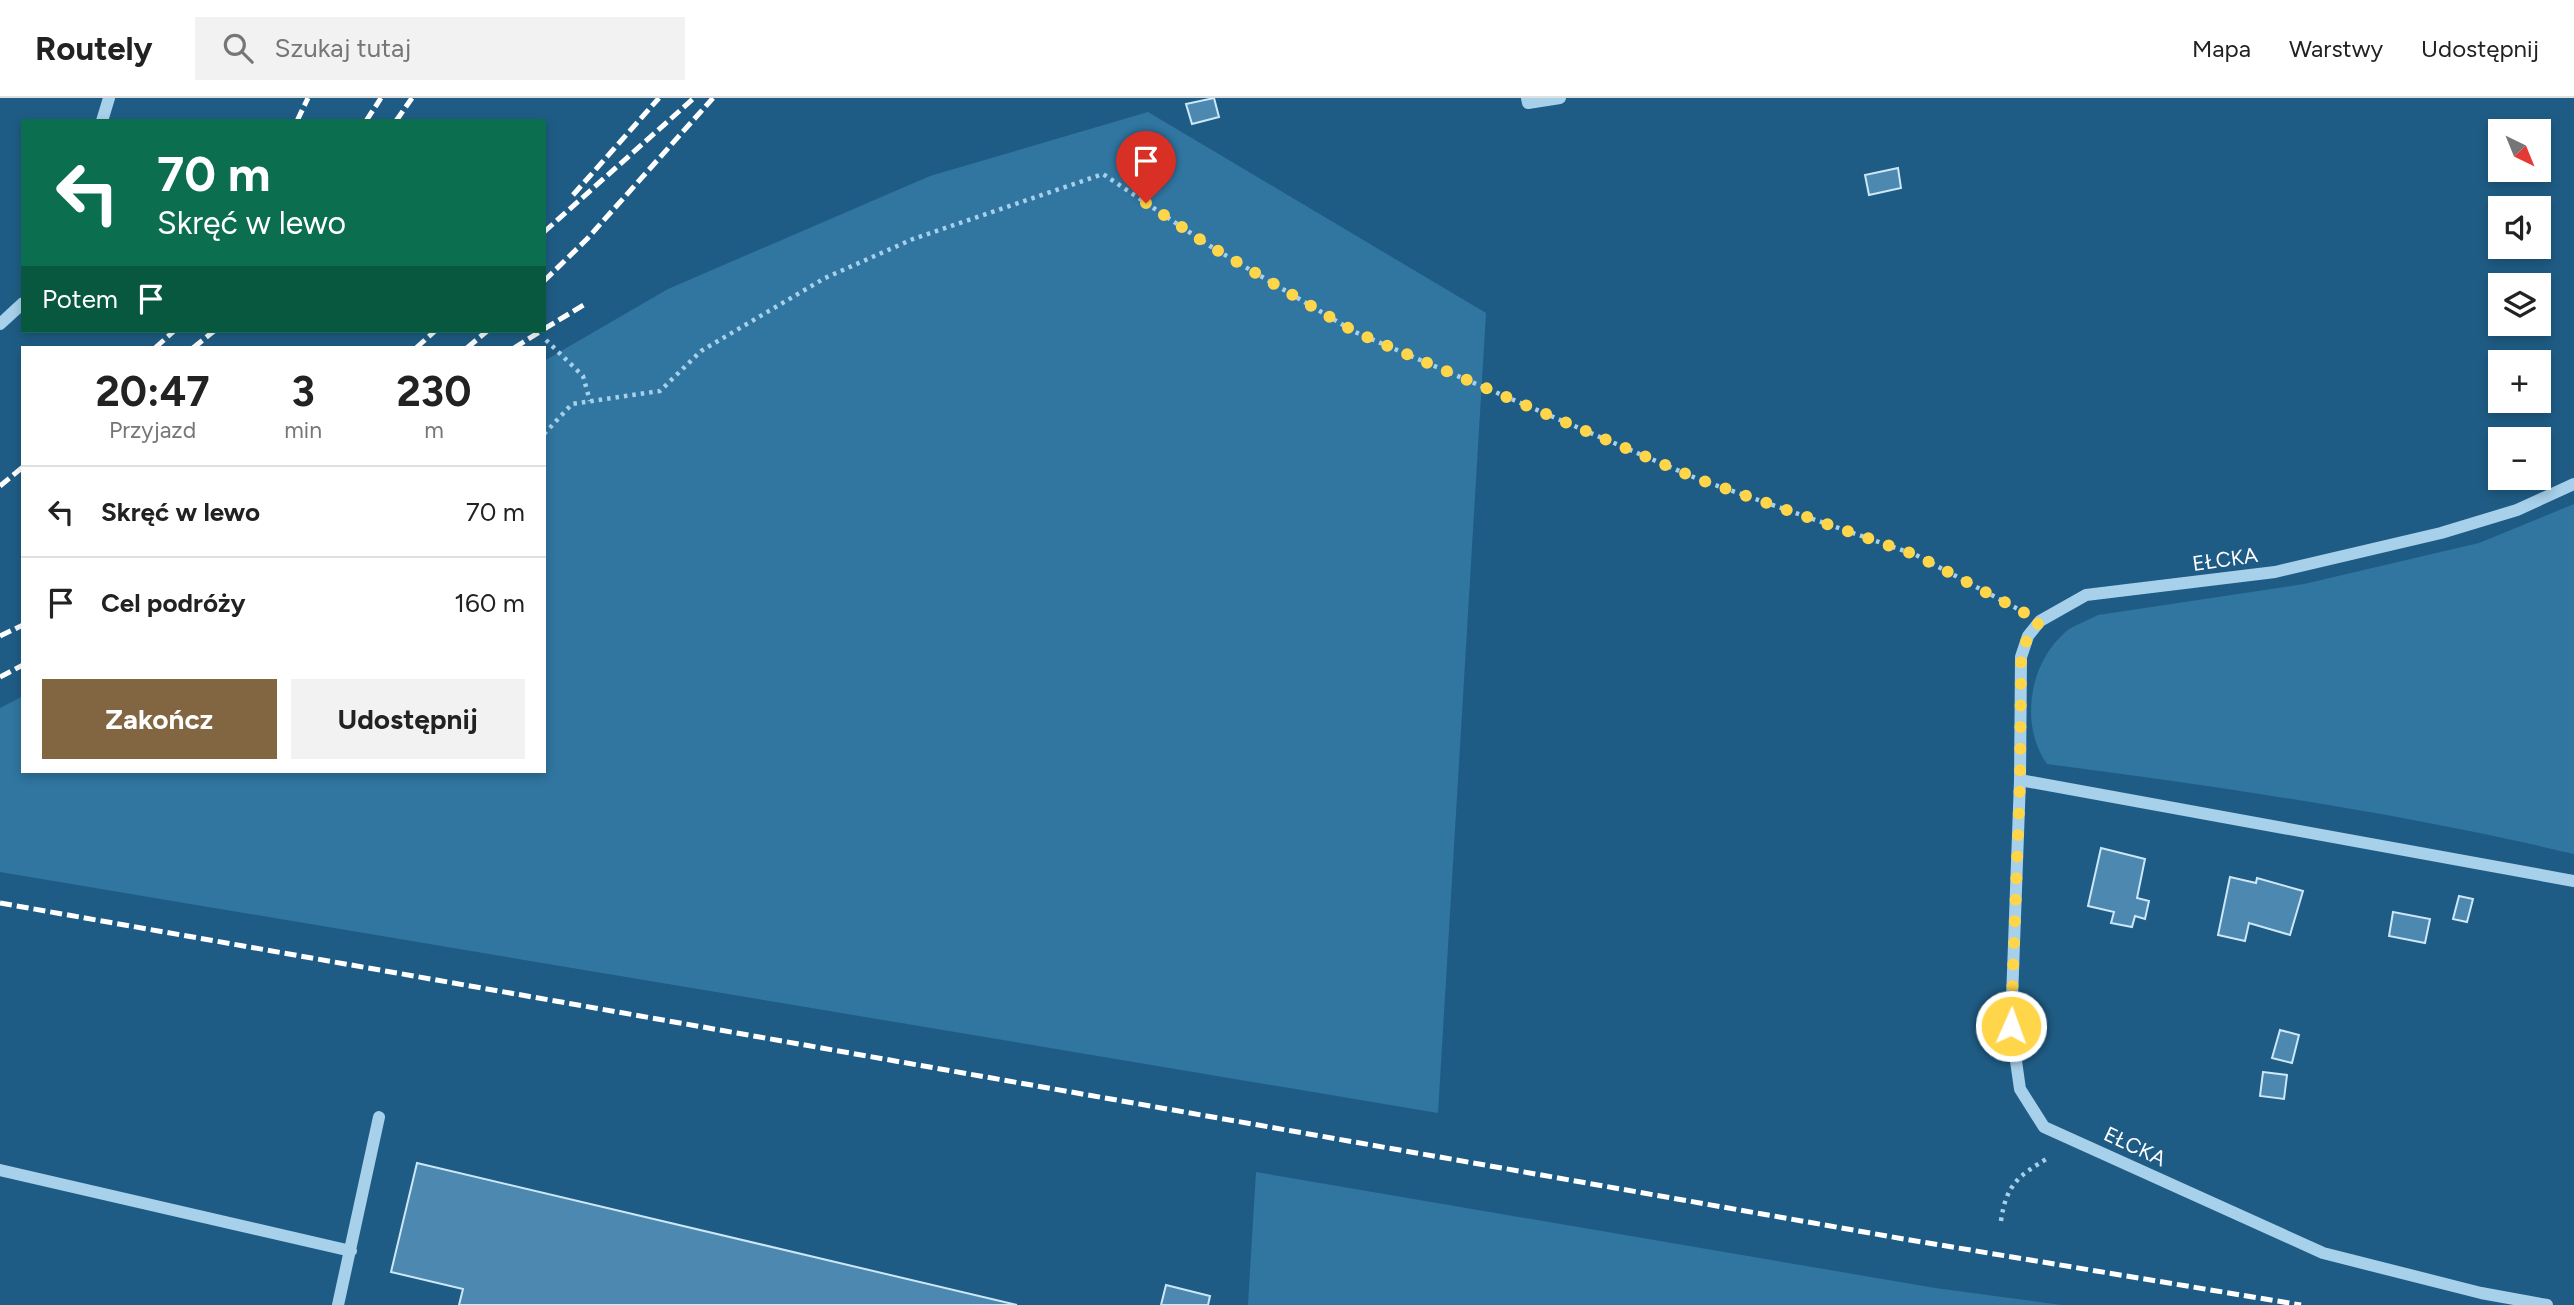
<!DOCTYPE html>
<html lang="pl">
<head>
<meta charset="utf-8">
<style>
  body { margin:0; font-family:Figtree,sans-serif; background:#f2f2f2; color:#222; height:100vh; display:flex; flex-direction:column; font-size:26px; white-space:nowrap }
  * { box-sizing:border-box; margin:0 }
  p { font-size:23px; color:#767676 }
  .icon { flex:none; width:38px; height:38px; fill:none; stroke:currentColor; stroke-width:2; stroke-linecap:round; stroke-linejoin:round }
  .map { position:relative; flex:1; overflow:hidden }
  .details { position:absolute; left:21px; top:248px; width:525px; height:427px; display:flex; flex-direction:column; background:#fff; border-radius:0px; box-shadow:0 4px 10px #0003 }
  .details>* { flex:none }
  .hud { position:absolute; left:21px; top:21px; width:525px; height:214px; border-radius:0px; box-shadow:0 4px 10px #0003; background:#0b6e4f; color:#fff; overflow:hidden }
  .needle { width:46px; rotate:137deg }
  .fabs { position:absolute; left:2488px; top:21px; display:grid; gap:14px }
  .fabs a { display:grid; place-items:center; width:63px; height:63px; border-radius:0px; background:#fff; box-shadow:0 4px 10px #0003; font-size:35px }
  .pin { position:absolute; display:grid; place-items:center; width:60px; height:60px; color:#fff; margin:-72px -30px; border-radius:50% 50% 50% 0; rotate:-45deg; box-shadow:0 0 7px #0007 }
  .pin .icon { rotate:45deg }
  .me { position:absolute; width:77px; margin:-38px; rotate:2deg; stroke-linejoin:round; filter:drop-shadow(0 0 5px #0008) }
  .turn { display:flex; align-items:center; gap:24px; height:147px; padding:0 21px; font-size:32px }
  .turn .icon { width:91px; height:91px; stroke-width:2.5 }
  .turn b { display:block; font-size:49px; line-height:60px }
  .then { display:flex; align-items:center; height:66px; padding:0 21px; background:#0003; gap:14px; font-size:26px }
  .eta { display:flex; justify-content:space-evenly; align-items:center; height:119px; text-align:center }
  .eta b { font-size:42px; font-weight:700; line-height:49px }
  .cta { display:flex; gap:14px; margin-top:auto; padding:14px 21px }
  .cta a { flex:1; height:80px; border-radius:0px; background:#826541; color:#fff; font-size:28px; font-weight:700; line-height:80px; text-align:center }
  .cta a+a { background:#f2f2f2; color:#222 }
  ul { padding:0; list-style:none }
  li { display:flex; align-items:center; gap:21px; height:91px; padding:0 21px; border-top:2px solid #e0e0e0 }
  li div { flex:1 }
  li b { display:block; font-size:26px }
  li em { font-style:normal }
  header { display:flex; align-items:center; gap:42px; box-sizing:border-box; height:98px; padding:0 35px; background:#fff; border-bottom:2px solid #e0e0e0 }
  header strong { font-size:33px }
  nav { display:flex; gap:38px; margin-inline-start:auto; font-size:24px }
  .search { width:490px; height:63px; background:#f2f2f2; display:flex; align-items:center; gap:18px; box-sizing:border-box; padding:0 24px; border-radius:0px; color:#767676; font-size:26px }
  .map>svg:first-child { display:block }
  .green { fill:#3076a1 }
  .building { fill:#4c88af; stroke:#cce7f7; stroke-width:2 }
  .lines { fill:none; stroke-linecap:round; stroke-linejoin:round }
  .path { stroke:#a7d0ea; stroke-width:4.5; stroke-dasharray:3.5 5; stroke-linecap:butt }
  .minor { stroke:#a7d0ea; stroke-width:12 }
  .rail { stroke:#fff; stroke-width:5; stroke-dasharray:12 5; stroke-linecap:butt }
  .route { stroke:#ffd54a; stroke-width:12; stroke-dasharray:0 21.6 }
  .labels { text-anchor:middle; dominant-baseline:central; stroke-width:7; stroke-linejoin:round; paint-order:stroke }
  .street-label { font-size:21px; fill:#fff; stroke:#1f5c85 }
</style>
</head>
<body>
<header>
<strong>Routely</strong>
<div class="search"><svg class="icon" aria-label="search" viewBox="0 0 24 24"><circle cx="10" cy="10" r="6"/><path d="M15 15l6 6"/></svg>Szukaj tutaj</div>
<nav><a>Mapa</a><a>Warstwy</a><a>Udostępnij</a></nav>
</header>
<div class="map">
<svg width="2574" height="1207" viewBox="0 0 2574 1207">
  <rect width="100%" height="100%" fill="#1f5c85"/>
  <!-- green -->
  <path class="green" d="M 1148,14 L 1486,215 L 1438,1015 L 0,774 L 0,610 L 23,598 L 23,674 L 544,674 L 544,263 L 668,191 L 930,78 Z
    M 2574,406 L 2574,756 C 2401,715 2223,689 2047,666 C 2019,627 2029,563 2068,532 C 2077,526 2089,522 2098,517 L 2304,486 L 2479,445 Z
    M 1256,1074 L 1935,1190 L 2061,1207 L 1248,1207 Z"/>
  <!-- building -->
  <path class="building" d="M 1214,0 L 1219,19 L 1192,26 L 1186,6 Z
    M 1898,70 L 1901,90 L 1869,97 L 1865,77 Z
    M 2101,750 L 2145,761 L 2137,800 L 2149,803 L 2145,821 L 2135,818 L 2132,829 L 2111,825 L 2114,814 L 2088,808 Z
    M 2230,779 L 2256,785 L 2257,780 L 2303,793 L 2290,837 L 2249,825 L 2245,843 L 2218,837 Z
    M 2459,798 L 2473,801 L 2467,824 L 2453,821 Z
    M 2393,814 L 2430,821 L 2425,845 L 2389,838 Z
    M 2280,932 L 2299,937 L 2292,965 L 2272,960 Z
    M 2263,974 L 2287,977 L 2284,1001 L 2260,998 Z
    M 417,1065 L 1017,1207 L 459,1207 L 463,1191 L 391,1174 Z
    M 1166,1187 L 1210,1198 L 1208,1207 L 1161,1207 Z"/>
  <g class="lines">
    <!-- path -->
    <path class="path" d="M 546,242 L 583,278 L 590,303
      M 544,336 L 572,306 L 660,293 L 701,253 L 825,180 L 913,141 L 1103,76 L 1210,148 L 1355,234 L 1698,381 L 1916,457 L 2018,511
      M 2001,1123 C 2006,1087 2018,1078 2048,1060"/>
    <!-- minor -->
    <path class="minor" d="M 1527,0 L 1528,5 L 1560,0
      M 102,23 L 109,0
      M 0,226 L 23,205
      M 2020,682 L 2574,783
      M 0,1072 L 351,1153
      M 338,1207 L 379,1019
      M 2547,1207 L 2481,1195 L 2323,1155 L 2044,1029 L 2020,991 L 2011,928 L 2020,682 L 2021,559 L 2028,538 L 2040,523 L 2086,497 L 2275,474 L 2441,435 L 2517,412 L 2574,386"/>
    <!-- rail -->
    <path class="rail" d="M 297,23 L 308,0
      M 366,23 L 381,0
      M 396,23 L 412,0
      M 573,97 L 659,0
      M 544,134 L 694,0
      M 544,183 L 587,141 L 713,0
      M 544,231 L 587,205
      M 155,250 L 174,233
      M 193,250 L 214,233
      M 416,250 L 435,233
      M 467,250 L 487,233
      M 514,250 L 541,233
      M 0,388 L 23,369
      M 0,538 L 23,527
      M 0,579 L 23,567
      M 0,805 L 1904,1141 L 2301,1207"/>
  </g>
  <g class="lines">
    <!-- route -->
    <path class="route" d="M 1146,105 L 1210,148 L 1355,234 L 1698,381 L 1916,457 L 2040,523 L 2028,538 L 2021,559 L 2020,682 L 2011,928"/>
  </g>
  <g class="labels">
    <!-- street labels -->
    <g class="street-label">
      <text transform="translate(2225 461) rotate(-8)">EŁCKA</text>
      <text transform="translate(2135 1048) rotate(25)">EŁCKA</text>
    </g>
  </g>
</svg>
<div class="fabs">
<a><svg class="needle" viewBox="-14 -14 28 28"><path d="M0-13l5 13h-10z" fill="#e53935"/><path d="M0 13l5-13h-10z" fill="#767676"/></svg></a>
<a><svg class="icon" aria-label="sound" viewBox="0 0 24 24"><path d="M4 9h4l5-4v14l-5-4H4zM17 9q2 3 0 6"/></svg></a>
<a><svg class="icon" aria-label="layers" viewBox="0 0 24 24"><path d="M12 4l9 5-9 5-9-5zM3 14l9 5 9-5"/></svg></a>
<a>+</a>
<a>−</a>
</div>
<div class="pin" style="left:1146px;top:105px;background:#d93025"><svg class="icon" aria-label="arrive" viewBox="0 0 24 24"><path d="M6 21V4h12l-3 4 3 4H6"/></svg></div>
<svg class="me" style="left:2011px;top:928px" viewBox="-20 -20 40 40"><circle r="17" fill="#ffd54a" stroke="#fff" stroke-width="3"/><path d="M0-11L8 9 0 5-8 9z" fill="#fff"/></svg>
<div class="hud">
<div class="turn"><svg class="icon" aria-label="left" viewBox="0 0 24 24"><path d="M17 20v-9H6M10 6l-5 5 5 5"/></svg><div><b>70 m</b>Skręć w lewo</div></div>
<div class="then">Potem<svg class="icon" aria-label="arrive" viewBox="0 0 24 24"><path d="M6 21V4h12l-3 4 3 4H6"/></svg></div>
</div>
<section class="details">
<div class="eta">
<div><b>20:47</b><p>Przyjazd</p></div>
<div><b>3</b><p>min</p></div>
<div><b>230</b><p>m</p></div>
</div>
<ul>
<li><svg class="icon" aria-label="left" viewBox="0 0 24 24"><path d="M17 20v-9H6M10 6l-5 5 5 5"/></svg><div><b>Skręć w lewo</b></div><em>70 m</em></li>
<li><svg class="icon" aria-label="arrive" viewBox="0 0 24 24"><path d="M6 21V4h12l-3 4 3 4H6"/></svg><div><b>Cel podróży</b></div><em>160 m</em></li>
</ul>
<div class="cta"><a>Zakończ</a><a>Udostępnij</a></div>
</section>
</div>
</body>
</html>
